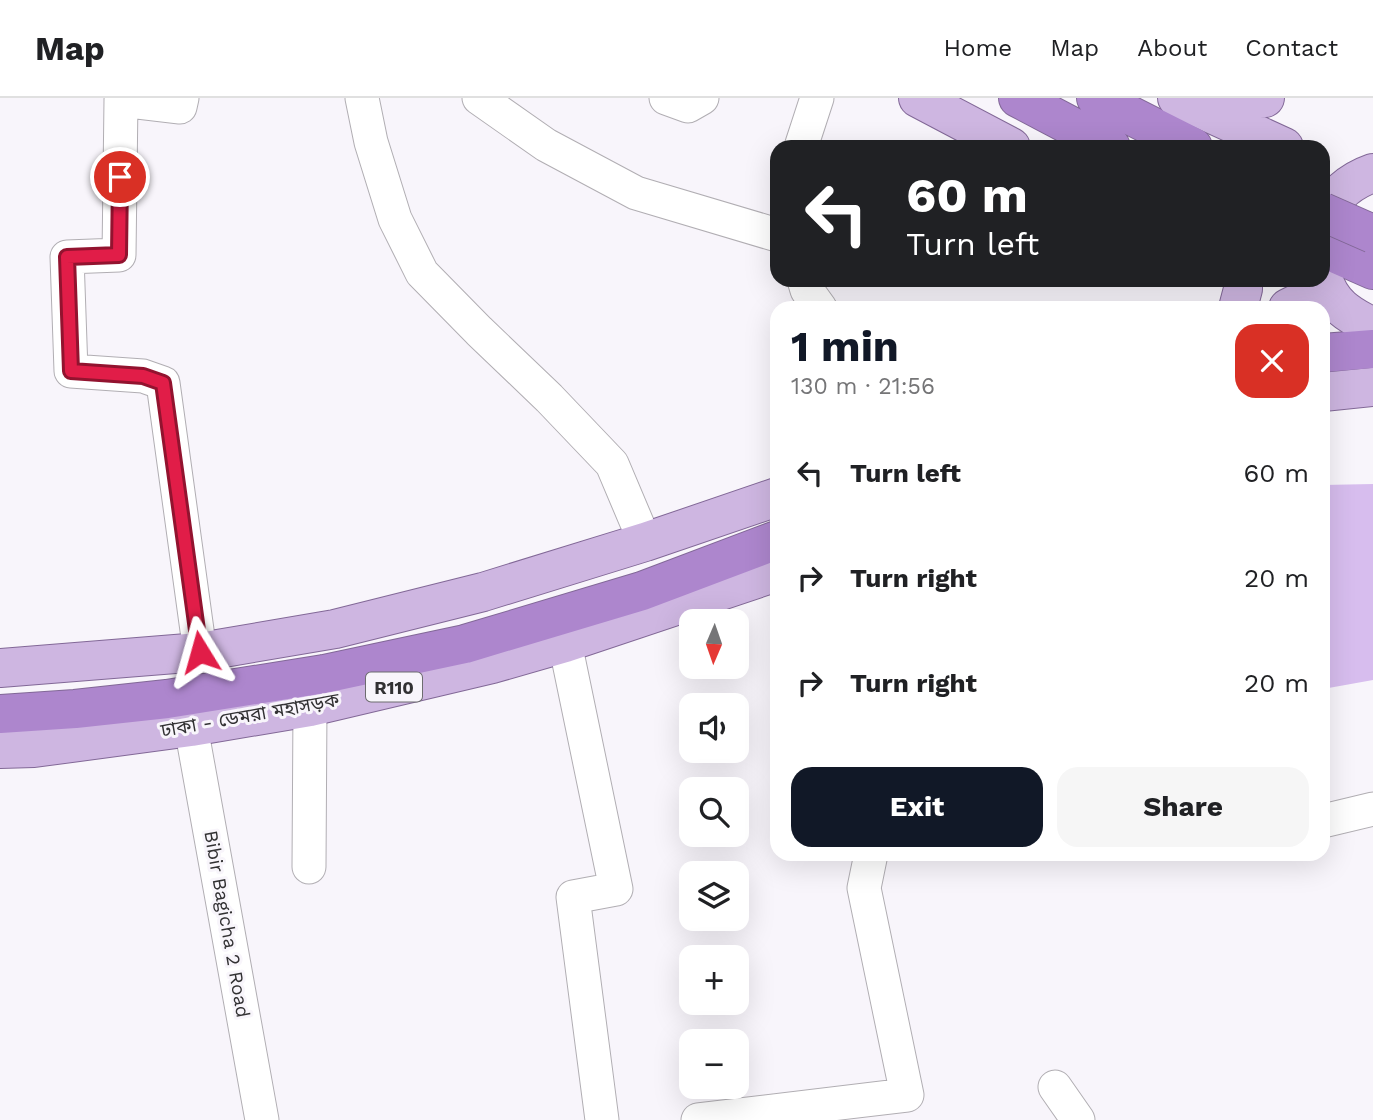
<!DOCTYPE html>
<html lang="en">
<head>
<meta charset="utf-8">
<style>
  body { margin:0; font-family:"Work Sans","Noto Sans Bengali",sans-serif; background:#f6f6f6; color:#202124; height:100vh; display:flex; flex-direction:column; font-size:26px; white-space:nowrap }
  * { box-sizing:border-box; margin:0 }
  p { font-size:23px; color:#757577 }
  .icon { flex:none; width:38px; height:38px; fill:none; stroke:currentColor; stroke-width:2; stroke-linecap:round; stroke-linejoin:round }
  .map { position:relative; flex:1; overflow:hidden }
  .drawer { position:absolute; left:770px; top:203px; width:560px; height:560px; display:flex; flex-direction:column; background:#fff; border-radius:21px; box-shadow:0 7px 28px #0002 }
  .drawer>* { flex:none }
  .top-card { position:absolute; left:770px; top:42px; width:560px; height:147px; border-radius:21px; box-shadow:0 7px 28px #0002; background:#202124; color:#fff; overflow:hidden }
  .needle { width:46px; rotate:182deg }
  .tools { position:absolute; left:679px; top:511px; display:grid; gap:14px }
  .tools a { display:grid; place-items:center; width:70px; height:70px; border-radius:14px; background:#fff; box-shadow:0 7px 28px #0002; font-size:35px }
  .pin { position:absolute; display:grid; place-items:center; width:60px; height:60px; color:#fff; margin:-30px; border:4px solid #fff; border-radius:50%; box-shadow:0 2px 7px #0007 }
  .me { position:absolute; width:77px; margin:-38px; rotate:352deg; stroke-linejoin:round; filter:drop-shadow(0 0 5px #0008) }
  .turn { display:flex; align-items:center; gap:24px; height:147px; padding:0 21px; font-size:32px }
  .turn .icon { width:91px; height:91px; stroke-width:2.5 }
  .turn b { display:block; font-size:49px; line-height:60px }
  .round { display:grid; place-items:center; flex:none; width:74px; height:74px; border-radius:21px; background:#f6f6f6 }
  .head { display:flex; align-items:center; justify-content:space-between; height:119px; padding:0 21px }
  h1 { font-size:42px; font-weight:700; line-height:52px; color:#111827 }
  .action { display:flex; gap:14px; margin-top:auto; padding:14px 21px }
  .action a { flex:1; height:80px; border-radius:21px; background:#111827; color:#fff; font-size:28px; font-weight:700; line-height:80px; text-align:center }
  .action a+a { background:#f6f6f6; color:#202124 }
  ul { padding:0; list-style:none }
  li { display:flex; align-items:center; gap:21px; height:105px; padding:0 21px }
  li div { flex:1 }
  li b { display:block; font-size:26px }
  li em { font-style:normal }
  header { display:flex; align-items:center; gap:42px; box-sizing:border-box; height:98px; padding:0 35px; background:#fff; border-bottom:2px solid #e0e0e0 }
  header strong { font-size:33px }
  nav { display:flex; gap:38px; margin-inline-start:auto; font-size:24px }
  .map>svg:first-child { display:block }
  .green { fill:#d7bdee }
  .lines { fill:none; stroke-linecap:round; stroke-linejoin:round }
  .street-casing { stroke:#b1aeb3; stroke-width:35 }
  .primary-casing { stroke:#826897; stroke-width:40 }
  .highway-casing { stroke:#826897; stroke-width:40 }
  .street { stroke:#fff; stroke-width:33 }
  .primary { stroke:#ceb6e1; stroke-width:38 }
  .highway { stroke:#ad86cd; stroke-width:38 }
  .highway-bridge-casing { stroke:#826897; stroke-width:40; stroke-linecap:butt }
  .highway-bridge { stroke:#ad86cd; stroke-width:38 }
  .route-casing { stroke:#92132f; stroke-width:18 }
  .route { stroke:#e11d48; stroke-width:12 }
  .labels { text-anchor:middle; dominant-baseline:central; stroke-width:6; stroke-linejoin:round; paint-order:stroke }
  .shield { fill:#f8f5fb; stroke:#6d6c6f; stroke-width:2 }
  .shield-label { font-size:18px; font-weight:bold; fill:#323133 }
  .street-label { font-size:19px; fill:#323133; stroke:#f8f5fb }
</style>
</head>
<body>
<header>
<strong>Map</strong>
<nav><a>Home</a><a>Map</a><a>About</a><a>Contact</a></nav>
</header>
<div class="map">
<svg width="1373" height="1022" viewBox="0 0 1373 1022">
  <rect width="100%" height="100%" fill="#f8f5fb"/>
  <!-- green -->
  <path class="green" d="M 1373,386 L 1373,582 L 1323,591 L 1323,387 Z"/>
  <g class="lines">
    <defs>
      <path id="street" d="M 182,0 L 180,9 L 121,2 L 119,157 L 67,159 L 71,273 L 143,278 L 163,285 L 200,554
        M 362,0 L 371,44 L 395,121 L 422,175 L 479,233 L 549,300 L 612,366 L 645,444
        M 479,0 L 546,47 L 636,95 L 777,137
        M 666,0 L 688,8 L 702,0
        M 801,49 L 817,0
        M 804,182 L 807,192 L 820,210
        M 565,545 L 616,791 L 573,799 L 602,1022
        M 191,629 L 262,1022
        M 1323,723 L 1373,711
        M 309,769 L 310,609
        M 1055,989 L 1078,1022
        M 698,1022 L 907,997 L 864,790 L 871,756"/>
      <path id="primary" d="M 918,0 L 1011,49
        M 1177,0 L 1284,49
        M 1207,0 L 1220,2 L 1265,0
        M 1323,122 C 1331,99 1350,83 1373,75
        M 1323,179 C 1330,206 1349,217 1373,229
        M 1238,210 L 1243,191 L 1243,182
        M 1288,210 L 1326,191
        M 1323,294 L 1373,289
        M 0,570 L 200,554 L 335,531 L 483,494 L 645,444 L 777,399
        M 0,651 L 34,650 L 191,629 L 310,609 L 492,566 L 565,545 L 777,474"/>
      <path id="highway" d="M 1018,0 L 1111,49
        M 1096,0 L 1193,49
        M 1323,150 L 1373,172
        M 1323,255 L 1373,251
        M 0,616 L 75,611 L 167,601 L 324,576 L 465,546 L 642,493 L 777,442"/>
    </defs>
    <!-- street casing -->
    <use href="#street" class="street-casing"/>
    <!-- primary casing -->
    <use href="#primary" class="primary-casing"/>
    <!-- highway casing -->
    <use href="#highway" class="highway-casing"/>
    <!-- street -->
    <use href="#street" class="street"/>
    <!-- primary -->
    <use href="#primary" class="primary"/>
    <!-- highway -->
    <use href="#highway" class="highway"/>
    <defs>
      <path id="highway-bridge" d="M 1323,114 L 1373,136"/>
    </defs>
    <!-- highway-bridge casing -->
    <use href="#highway-bridge" class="highway-bridge-casing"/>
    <!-- highway-bridge -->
    <use href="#highway-bridge" class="highway-bridge"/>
  </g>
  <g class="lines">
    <defs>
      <path id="route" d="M 120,79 L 119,157 L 67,159 L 71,273 L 143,278 L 163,285 L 200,554"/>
    </defs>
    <!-- route casing -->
    <use href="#route" class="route-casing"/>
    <!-- route -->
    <use href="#route" class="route"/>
  </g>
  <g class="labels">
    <!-- shield labels -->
    <rect class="shield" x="366" y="574.5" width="56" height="29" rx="5"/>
    <g class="shield-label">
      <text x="394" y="589">R110</text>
    </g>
    <!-- street labels -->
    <g class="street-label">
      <text transform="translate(250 617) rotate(-10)">ঢাকা - ডেমরা মহাসড়ক</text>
      <text transform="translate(227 826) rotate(80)">Bibir Bagicha 2 Road</text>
    </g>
  </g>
</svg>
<div class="tools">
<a><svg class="needle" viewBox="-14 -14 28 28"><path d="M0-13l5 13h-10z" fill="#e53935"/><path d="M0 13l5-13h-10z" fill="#757577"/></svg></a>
<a><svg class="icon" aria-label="sound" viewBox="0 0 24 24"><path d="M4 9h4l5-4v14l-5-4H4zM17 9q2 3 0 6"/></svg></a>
<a><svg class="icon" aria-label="search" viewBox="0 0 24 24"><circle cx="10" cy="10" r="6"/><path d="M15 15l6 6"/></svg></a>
<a><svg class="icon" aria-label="layers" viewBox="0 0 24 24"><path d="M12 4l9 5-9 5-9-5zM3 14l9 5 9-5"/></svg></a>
<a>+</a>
<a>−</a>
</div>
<div class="pin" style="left:120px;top:79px;background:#d93025"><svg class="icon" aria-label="arrive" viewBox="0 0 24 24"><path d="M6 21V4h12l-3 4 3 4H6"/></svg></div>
<svg class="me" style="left:200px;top:554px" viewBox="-20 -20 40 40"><path d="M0-17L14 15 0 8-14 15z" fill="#e11d48" stroke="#fff" stroke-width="4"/></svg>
<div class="top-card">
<div class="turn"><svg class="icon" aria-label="left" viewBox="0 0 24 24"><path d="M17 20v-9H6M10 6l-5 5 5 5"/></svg><div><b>60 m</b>Turn left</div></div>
</div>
<section class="drawer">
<div class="head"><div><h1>1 min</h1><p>130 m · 21:56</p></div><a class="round" style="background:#d93025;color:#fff"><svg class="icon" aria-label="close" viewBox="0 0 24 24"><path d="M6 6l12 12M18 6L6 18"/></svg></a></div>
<ul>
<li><svg class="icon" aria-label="left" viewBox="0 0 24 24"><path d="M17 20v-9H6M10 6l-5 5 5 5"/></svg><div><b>Turn left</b></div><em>60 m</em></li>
<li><svg class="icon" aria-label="right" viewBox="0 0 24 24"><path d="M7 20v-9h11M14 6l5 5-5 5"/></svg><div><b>Turn right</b></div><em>20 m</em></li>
<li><svg class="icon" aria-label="right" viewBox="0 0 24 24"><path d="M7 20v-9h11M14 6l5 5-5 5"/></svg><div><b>Turn right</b></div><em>20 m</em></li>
</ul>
<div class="action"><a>Exit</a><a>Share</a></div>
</section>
</div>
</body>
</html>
